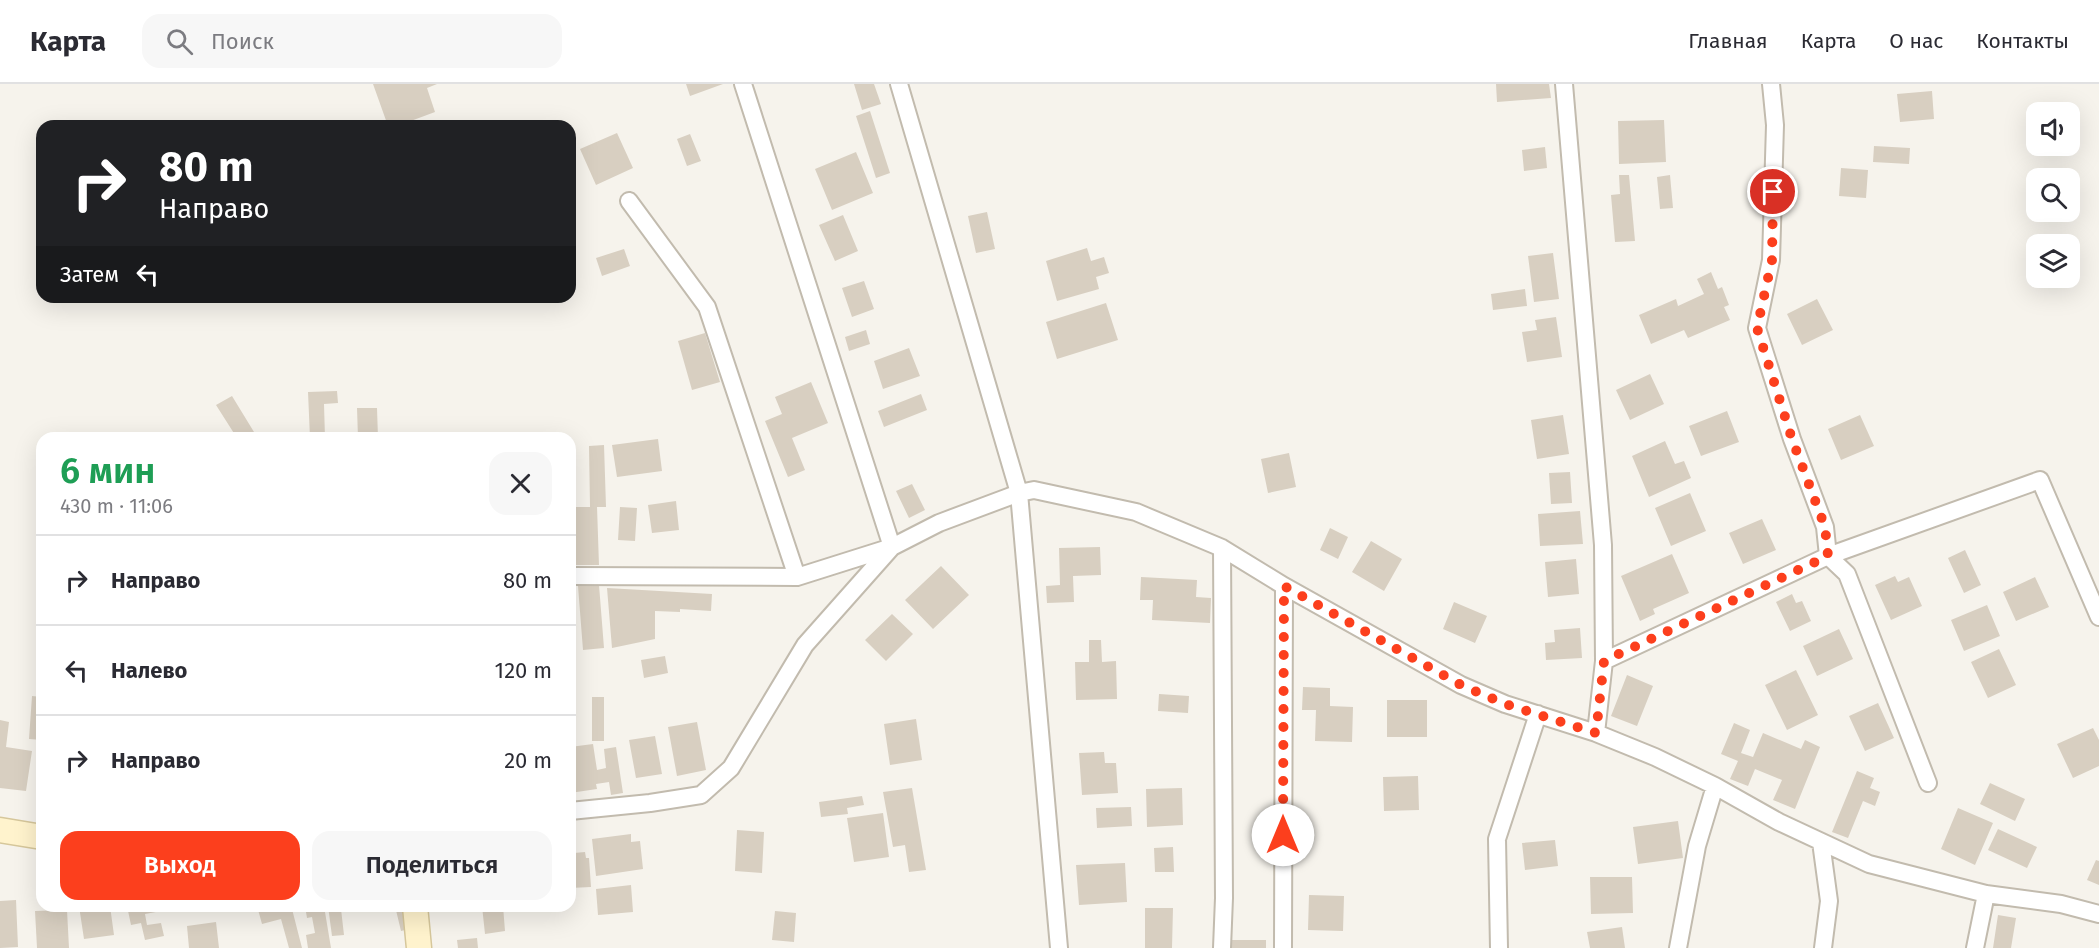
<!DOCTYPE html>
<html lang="ru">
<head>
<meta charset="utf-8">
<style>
  body { margin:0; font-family:"Fira Sans",sans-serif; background:#f7f7f7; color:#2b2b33; height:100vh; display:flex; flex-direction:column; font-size:22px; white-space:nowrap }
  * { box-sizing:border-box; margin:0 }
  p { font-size:20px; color:#7c7c81 }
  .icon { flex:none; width:33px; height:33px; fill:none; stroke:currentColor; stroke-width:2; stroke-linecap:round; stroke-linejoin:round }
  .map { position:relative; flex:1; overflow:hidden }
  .details { position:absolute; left:36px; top:348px; width:540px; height:480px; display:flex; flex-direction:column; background:#fff; border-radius:18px; box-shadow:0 6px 24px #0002 }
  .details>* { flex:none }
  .guide { position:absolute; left:36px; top:36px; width:540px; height:183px; border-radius:18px; box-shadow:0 6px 24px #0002; background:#202124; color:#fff; overflow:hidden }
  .buttons { position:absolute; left:2026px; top:18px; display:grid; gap:12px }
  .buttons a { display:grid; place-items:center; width:54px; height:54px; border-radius:12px; background:#fff; box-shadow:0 6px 24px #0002; font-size:30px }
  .pin { position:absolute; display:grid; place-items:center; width:51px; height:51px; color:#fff; margin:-26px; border:3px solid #fff; border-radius:50%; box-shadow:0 2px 6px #0007 }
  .me { position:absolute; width:66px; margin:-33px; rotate:0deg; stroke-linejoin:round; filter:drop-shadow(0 0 4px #0008) }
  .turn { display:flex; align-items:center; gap:21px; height:126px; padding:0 24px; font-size:27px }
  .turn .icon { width:78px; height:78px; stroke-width:2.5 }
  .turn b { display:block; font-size:42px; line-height:51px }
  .then { display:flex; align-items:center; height:57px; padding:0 24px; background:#0003; gap:12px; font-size:22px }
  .round { display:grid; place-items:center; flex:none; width:63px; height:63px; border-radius:18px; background:#f7f7f7 }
  .headline { display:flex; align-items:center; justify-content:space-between; height:102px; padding:0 24px }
  h1 { font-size:36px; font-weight:600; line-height:45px; color:#1e9e55 }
  .action { display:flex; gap:12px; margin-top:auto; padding:12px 24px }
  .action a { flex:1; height:69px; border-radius:18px; background:#fc3f1d; color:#fff; font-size:24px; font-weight:600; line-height:69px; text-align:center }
  .action a+a { background:#f7f7f7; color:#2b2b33 }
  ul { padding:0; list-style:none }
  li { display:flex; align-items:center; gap:18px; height:90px; padding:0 24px; border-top:2px solid #e1e1e2 }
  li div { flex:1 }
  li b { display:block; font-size:22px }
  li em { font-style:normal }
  header { display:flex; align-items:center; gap:36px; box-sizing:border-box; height:84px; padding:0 30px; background:#fff; border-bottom:2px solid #e1e1e2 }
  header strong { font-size:28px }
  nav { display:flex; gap:33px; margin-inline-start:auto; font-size:21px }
  .search { width:420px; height:54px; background:#f7f7f7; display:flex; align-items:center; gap:15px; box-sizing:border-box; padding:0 21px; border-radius:18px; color:#7c7c81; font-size:22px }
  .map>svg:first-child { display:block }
  .building { fill:#d8cfc1 }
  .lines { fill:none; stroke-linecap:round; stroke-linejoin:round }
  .street-casing { stroke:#c2bbae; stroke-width:20 }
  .secondary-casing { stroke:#d6c79b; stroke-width:27 }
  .street { stroke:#fff; stroke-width:16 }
  .secondary { stroke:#fff3cd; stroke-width:24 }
  .route { stroke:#fc3f1d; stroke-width:10; stroke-dasharray:0 18 }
</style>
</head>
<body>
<header>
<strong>Карта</strong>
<div class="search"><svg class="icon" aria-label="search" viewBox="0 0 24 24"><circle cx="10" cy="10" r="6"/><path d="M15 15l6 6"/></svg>Поиск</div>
<nav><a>Главная</a><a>Карта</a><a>О нас</a><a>Контакты</a></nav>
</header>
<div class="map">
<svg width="2099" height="864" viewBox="0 0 2099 864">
  <rect width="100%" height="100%" fill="#f6f3ec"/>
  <!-- building -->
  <path class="building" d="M 373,0 L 437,0 L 427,4 L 435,28 L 400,41 L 401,42 L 388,42 Z
    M 686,0 L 723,0 L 690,12 Z
    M 854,0 L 874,0 L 881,20 L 862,26 Z
    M 1496,0 L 1549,0 L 1551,14 L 1497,18 Z
    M 1932,7 L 1934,35 L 1900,38 L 1897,10 Z
    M 870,27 L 890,89 L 876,94 L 856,32 Z
    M 1664,36 L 1666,78 L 1619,80 L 1618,37 Z
    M 617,49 L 633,84 L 596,101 L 580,65 Z
    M 690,50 L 701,77 L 687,82 L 677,55 Z
    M 1874,62 L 1910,64 L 1909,80 L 1873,78 Z
    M 1545,63 L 1547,84 L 1524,87 L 1522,66 Z
    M 856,68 L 873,109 L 832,126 L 815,85 Z
    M 1841,84 L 1868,86 L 1866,114 L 1839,112 Z
    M 1619,91 L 1629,91 L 1635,157 L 1615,158 L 1611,111 L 1620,110 Z
    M 1670,91 L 1673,124 L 1660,125 L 1657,93 Z
    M 987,128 L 995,165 L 976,169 L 968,132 Z
    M 843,131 L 858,167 L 835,177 L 819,141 Z
    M 1087,164 L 1091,177 L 1104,173 L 1109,189 L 1096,193 L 1099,205 L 1057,217 L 1046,177 Z
    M 624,165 L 630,182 L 602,192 L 596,174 Z
    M 1553,169 L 1559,215 L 1534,218 L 1528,172 Z
    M 1711,188 L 1718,205 L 1722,203 L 1729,221 L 1724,223 L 1730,236 L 1688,254 L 1684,246 L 1651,260 L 1639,231 L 1676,215 L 1678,222 L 1704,210 L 1697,195 Z
    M 864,197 L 874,225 L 852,233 L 842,204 Z
    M 1525,205 L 1527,222 L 1493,226 L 1491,210 Z
    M 1817,215 L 1833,246 L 1802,261 L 1787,230 Z
    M 1106,219 L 1118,256 L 1057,275 L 1046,238 Z
    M 1556,233 L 1562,273 L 1527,278 L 1522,248 L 1537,246 L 1535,236 Z
    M 866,246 L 870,260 L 849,267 L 845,253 Z
    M 705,249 L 720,298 L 692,306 L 678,257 Z
    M 909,264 L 920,292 L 883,305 L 874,277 Z
    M 1650,290 L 1664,320 L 1630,336 L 1616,306 Z
    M 811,298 L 828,339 L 792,354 L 805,386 L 788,393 L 765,337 L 782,330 L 775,313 Z
    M 337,307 L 338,319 L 324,320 L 325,354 L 310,354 L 308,308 Z
    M 921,310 L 927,326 L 884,343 L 878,327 Z
    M 232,312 L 254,348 L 244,354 L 237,354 L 216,321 Z
    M 357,324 L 377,324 L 378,354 L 358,354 Z
    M 1727,327 L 1739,358 L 1701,372 L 1689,342 Z
    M 1563,331 L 1569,370 L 1537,375 L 1531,336 Z
    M 1860,331 L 1874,362 L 1841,376 L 1828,345 Z
    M 553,350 L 553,354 L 532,354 L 532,352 Z
    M 658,355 L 662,387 L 617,393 L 612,361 Z
    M 1665,357 L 1675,380 L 1684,377 L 1691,394 L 1649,413 L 1632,372 Z
    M 604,361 L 606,423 L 597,423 L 599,481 L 570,481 L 571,423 L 590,423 L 589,362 Z
    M 1289,369 L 1296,403 L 1268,409 L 1261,375 Z
    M 1570,388 L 1572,419 L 1551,420 L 1549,389 Z
    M 912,400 L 925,426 L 909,434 L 896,407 Z
    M 1690,409 L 1706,447 L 1671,462 L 1655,424 Z
    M 676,417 L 679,446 L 652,449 L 648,421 Z
    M 620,423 L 637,424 L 635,457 L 618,456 Z
    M 1580,427 L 1583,460 L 1540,462 L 1538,430 Z
    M 1762,435 L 1776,466 L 1743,480 L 1729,449 Z
    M 1330,444 L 1348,453 L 1338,475 L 1320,466 Z
    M 1371,457 L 1402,475 L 1384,507 L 1352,488 Z
    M 1100,463 L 1101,491 L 1073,492 L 1074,518 L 1047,519 L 1046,502 L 1060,501 L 1059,464 Z
    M 1965,466 L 1981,501 L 1964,509 L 1948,474 Z
    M 1672,470 L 1689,509 L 1653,525 L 1655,530 L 1640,537 L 1621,492 Z
    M 1576,475 L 1579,510 L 1548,513 L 1545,478 Z
    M 941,482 L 969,511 L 933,545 L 905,516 Z
    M 1895,492 L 1898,498 L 1909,493 L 1922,522 L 1891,536 L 1875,501 Z
    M 1141,493 L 1197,496 L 1196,513 L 1211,514 L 1210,539 L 1152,536 L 1153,516 L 1140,516 Z
    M 2035,493 L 2049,523 L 2016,537 L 2003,508 Z
    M 599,501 L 604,564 L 583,566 L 578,502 Z
    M 607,504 L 712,510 L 711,527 L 680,525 L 680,528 L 655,527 L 655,555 L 612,564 Z
    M 1792,510 L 1796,519 L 1802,517 L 1811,537 L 1790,547 L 1776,518 Z
    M 1454,518 L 1487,532 L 1475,559 L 1443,545 Z
    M 1987,521 L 2000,552 L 1964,567 L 1951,536 Z
    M 892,530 L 913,550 L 886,577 L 865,556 Z
    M 1580,544 L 1582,574 L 1546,576 L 1545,559 L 1555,558 L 1554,546 Z
    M 1839,545 L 1853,575 L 1817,592 L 1803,562 Z
    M 1089,556 L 1101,556 L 1102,578 L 1116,577 L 1117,615 L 1076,616 L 1075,578 L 1089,578 Z
    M 1999,565 L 2016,601 L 1988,614 L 1971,578 Z
    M 665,572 L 668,589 L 644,594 L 641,576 Z
    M 1796,586 L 1818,631 L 1787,646 L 1765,601 Z
    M 1627,591 L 1653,602 L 1637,642 L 1611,632 Z
    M 1303,603 L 1330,604 L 1330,622 L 1353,623 L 1352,658 L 1315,657 L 1316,626 L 1302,626 Z
    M 1159,610 L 1189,612 L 1188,629 L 1158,627 Z
    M 32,612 L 42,613 L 42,656 L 29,655 Z
    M 592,613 L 604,613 L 604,657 L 592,657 Z
    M 1387,616 L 1427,616 L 1427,653 L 1387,653 Z
    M 1878,619 L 1894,654 L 1865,667 L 1849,632 Z
    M 916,635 L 922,676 L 890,681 L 884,640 Z
    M 0,636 L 9,638 L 6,663 L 32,667 L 26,707 L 0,704 Z
    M 697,638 L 706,686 L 677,692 L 668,643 Z
    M 1734,639 L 1750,646 L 1741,669 L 1753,673 L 1763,649 L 1801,665 L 1805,656 L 1820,663 L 1795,725 L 1773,716 L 1782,696 L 1755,685 L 1748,702 L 1730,695 L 1738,677 L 1721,670 Z
    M 2093,644 L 2099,656 L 2099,682 L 2073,694 L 2057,660 Z
    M 655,652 L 662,690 L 636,694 L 629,656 Z
    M 593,660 L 597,686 L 606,684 L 604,665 L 616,663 L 623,709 L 611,711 L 609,698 L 596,700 L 597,705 L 570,709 L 570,663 Z
    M 1104,668 L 1105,679 L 1116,679 L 1118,709 L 1082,711 L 1079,669 Z
    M 1857,687 L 1874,694 L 1870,704 L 1880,708 L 1875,722 L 1863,717 L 1848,754 L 1832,748 Z
    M 1418,692 L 1419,726 L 1384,727 L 1383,693 Z
    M 1990,699 L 2025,715 L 2015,737 L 1980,720 Z
    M 912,704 L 926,786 L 909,788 L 905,761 L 893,763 L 883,708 Z
    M 1182,704 L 1183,741 L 1147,743 L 1146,705 Z
    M 862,712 L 864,721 L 847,724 L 848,730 L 821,733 L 819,718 Z
    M 1131,723 L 1132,742 L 1097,744 L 1096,724 Z
    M 1958,724 L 1993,739 L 1975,781 L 1941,765 Z
    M 883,729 L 889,773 L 854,778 L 847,734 Z
    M 1678,737 L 1683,774 L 1638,780 L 1633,743 Z
    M 1998,745 L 2037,763 L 2027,784 L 1988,766 Z
    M 737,746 L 764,748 L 762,789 L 735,787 Z
    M 570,747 L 573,747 L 574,769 L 585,768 L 586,774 L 589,774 L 591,803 L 570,804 Z
    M 631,750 L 631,758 L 640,757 L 643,785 L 596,792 L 592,755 Z
    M 1555,756 L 1558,782 L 1525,786 L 1522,759 Z
    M 1173,763 L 1174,788 L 1155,788 L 1154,764 Z
    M 2096,776 L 2099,777 L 2099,801 L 2087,796 Z
    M 1125,779 L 1127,818 L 1079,821 L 1076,781 Z
    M 1590,793 L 1632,793 L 1633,829 L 1591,830 Z
    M 631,801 L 633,828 L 598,831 L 596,805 Z
    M 1309,811 L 1344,812 L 1343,847 L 1308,846 Z
    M 16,816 L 18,863 L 0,864 L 0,817 Z
    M 79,822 L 110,822 L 114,851 L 84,855 Z
    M 127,822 L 172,822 L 172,825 L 145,830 L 147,841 L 161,839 L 164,852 L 145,856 L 141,839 L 131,841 Z
    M 257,822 L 283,822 L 284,827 L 292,825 L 302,864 L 289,864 L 281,835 L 262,840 Z
    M 305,822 L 324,822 L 331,864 L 308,864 L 306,851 L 315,849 L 312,833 L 307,834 Z
    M 328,822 L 354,822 L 341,825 L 344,851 L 332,852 Z
    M 395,822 L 408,822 L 413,844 L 401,847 Z
    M 482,822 L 503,822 L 505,847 L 485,850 Z
    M 1145,824 L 1173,824 L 1172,864 L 1145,864 Z
    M 67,826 L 69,864 L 37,864 L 35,827 Z
    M 775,827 L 796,829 L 794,858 L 772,856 Z
    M 1998,831 L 2016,834 L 2011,864 L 1993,864 Z
    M 216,838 L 219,864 L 189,864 L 187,842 Z
    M 1622,843 L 1625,864 L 1590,864 L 1587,848 Z
    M 477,854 L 478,864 L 458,864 L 457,856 Z
    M 1231,856 L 1266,856 L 1266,864 L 1231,864 Z"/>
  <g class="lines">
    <defs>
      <path id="street" d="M 899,0 L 1019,409 L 1059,864
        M 1564,0 L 1603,461 L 1604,577 L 1596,649
        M 1771,0 L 1775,41 L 1771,176 L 1757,244 L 1792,355 L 1825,443 L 1828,472 L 2040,396 L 2099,533
        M 629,117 L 707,223 L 797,493
        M 570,492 L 797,493 L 892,463 L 743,0
        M 1604,577 L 1828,472 L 1847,490 L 1928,699
        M 570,727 L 650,719 L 701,711 L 731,684 L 805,561 L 892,463 L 939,439 L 1019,409 L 1034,406 L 1136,428 L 1222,464 L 1284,502 L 1461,601 L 1505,620 L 1596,649 L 1655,673 L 1715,702 L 1779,738 L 1869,780 L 1986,810 L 2061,820 L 2099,830
        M 1821,758 L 1829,817 L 1823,864
        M 1222,864 L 1224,814 L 1222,464
        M 1283,864 L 1284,502
        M 1499,864 L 1497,755 L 1538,630
        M 1678,864 L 1697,762 L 1715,702
        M 1975,864 L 1986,810"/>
      <path id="secondary" d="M 0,746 L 42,753
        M 415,822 L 419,864"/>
    </defs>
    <!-- street casing -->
    <use href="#street" class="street-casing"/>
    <!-- secondary casing -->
    <use href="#secondary" class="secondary-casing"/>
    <!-- street -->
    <use href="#street" class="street"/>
    <!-- secondary -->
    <use href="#secondary" class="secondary"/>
  </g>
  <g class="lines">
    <!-- route -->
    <path class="route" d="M 1283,751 L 1284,502 L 1461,601 L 1505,620 L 1596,649 L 1604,577 L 1828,472 L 1825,443 L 1792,355 L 1757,244 L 1772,176 L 1773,108"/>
  </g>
</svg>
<div class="buttons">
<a><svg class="icon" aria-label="sound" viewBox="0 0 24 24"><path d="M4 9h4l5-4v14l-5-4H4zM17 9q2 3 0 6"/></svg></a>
<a><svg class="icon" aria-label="search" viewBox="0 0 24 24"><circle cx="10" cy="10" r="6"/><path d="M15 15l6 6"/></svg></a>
<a><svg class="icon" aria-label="layers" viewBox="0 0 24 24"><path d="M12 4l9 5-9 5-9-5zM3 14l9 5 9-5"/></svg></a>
</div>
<div class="pin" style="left:1773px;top:108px;background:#d93025"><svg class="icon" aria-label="arrive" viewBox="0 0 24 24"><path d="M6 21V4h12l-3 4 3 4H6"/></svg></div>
<svg class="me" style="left:1283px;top:751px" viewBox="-20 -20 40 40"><circle r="19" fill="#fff"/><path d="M0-13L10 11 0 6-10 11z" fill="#fc3f1d"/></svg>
<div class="guide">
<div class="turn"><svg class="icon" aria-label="right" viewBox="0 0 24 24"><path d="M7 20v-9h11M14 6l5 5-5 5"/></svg><div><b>80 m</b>Направо</div></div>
<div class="then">Затем<svg class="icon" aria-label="left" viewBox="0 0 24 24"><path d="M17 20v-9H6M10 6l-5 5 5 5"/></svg></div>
</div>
<section class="details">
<div class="headline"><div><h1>6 мин</h1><p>430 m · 11:06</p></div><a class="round"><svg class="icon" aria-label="close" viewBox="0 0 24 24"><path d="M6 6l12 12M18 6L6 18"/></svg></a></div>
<ul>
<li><svg class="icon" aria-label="right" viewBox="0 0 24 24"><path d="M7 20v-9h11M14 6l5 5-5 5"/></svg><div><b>Направо</b></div><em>80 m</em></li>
<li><svg class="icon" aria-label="left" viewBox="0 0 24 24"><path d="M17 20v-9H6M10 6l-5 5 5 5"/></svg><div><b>Налево</b></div><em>120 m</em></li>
<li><svg class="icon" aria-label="right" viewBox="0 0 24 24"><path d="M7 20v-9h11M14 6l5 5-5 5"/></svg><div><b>Направо</b></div><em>20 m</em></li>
</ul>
<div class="action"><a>Выход</a><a>Поделиться</a></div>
</section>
</div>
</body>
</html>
